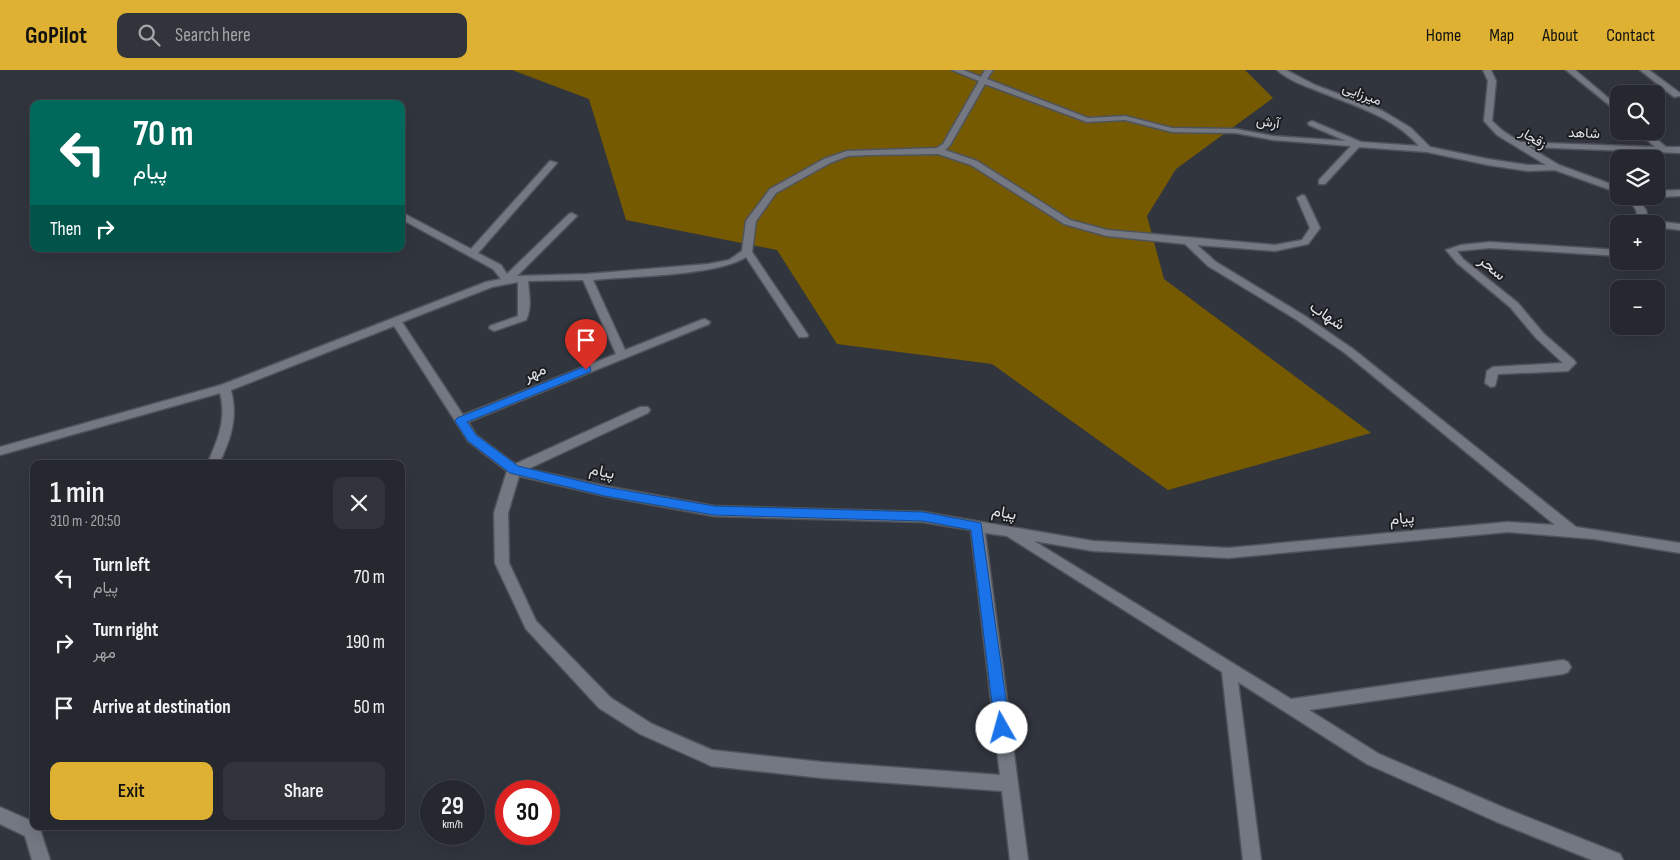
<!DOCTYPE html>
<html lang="en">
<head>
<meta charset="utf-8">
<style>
  body { margin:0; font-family:"Sofia Sans Condensed",Vazirmatn,sans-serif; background:#31343a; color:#f1f3f6; height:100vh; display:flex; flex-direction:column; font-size:19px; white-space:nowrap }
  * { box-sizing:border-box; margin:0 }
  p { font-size:16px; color:#a3a6aa }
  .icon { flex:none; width:28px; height:28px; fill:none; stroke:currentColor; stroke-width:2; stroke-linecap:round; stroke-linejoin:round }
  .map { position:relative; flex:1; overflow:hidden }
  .drawer { position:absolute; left:30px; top:390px; width:375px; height:370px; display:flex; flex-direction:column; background:#25282e; border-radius:10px; box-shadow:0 5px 20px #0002,0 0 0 1px #42444a }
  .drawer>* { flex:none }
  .guide { position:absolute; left:30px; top:30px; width:375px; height:152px; border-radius:10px; box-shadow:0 5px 20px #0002,0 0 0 1px #42444a; background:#00695c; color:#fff; overflow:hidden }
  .tools { position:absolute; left:1610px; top:15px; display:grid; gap:10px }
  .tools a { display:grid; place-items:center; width:55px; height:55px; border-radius:10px; background:#25282e; box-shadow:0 5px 20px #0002,0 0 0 1px #42444a; font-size:25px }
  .speed { position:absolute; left:420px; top:710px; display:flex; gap:10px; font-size:25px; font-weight:700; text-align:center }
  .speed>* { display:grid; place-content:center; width:65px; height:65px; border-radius:50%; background:#25282e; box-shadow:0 5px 20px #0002,0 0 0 1px #42444a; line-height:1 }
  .speed small { font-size:12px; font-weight:400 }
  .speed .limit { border:8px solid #d22; background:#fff; color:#111 }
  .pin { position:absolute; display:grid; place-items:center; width:42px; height:42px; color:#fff; margin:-51px -21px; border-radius:50% 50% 50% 0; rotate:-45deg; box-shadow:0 0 5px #0007 }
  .pin .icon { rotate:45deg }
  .me { position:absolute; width:55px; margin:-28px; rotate:353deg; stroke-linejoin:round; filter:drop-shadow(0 0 4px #0008) }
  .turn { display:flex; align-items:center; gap:18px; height:105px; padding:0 20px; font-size:22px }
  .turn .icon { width:65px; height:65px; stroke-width:2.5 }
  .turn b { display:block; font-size:35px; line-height:42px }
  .then { display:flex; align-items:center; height:48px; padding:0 20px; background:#0003; gap:10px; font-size:19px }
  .round { display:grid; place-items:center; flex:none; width:52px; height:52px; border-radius:10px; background:#31343a }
  .overview { display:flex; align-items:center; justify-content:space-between; height:85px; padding:0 20px }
  h1 { font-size:30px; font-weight:600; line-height:38px }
  .button { display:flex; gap:10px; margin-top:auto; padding:10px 20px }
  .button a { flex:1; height:58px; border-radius:10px; background:#deb133; color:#111; font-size:20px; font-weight:600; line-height:58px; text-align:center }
  .button a+a { background:#31343a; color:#f1f3f6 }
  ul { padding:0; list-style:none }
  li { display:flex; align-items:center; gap:15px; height:65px; padding:0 20px }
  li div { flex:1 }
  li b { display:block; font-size:19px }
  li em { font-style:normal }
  header { display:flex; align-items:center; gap:30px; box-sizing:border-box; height:70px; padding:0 25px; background:#deb133; color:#111 }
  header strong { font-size:24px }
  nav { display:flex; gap:28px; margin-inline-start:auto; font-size:18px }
  .search { width:350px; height:45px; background:#31343a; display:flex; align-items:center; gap:12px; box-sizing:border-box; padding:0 18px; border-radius:10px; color:#a3a6aa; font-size:19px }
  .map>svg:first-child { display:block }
  .green { fill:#765a01 }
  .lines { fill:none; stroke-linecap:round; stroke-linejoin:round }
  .minor-casing { stroke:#50545a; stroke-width:3 }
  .minor { fill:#737882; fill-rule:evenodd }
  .route { fill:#1a73e8; stroke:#114b97 }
  .labels { text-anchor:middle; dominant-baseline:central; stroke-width:4; stroke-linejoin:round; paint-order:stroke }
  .far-street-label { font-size:14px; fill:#dde0e5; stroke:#1b1d21 }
  .street-label { font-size:16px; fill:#dde0e5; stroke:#1b1d21 }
</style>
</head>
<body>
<header>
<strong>GoPilot</strong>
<div class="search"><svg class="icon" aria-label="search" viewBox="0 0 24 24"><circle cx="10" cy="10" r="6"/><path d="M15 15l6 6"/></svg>Search here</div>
<nav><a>Home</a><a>Map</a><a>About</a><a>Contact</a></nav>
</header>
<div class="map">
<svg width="1680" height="790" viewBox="0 0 1680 790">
  <rect width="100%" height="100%" fill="#31353e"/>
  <!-- green -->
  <path class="green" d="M 512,0 L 1245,0 L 1273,28 L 1176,99 L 1147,146 L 1164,209 L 1371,363 L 1168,420 L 992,294 L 837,274 L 777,180 L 626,150 L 589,29 Z"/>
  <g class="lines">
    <defs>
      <path id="minor" d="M 952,0 L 963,0 L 981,7 L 985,0 L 993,0 L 987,9 L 1088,48 L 1125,46 L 1172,58 L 1236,59 L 1273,66 L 1346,71 L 1309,55 L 1308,53 L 1312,51 L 1361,72 L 1419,76 C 1393,46 1354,36 1318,21 C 1305,16 1288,10 1277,0 L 1286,0 L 1315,15 L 1381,40 L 1411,58 L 1430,77 L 1488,89 L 1528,95 L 1546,95 L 1497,65 L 1484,51 L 1488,11 L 1483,0 L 1491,0 L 1496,11 L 1492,51 L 1503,61 L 1520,72 L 1655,77 L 1638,61 L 1647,61 L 1666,77 L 1680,77 L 1680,83 L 1529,77 L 1559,95 L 1619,117 L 1619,123 L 1555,100 L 1528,101 L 1488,95 L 1427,82 L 1359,77 L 1325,114 L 1319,114 L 1319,110 L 1351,76 L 1273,70 L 1236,63 L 1172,62 L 1125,50 L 1087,52 L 985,14 L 950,75 L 945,80 L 977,91 L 1070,150 L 1107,160 L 1275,175 L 1302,170 L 1310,158 L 1297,128 L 1302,125 L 1305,126 L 1320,158 L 1308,174 L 1275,181 L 1197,175 L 1216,192 L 1305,246 L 1353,279 L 1576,457 L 1680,473 L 1680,483 L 1594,469 L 1508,462 L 1228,488 L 1093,481 L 1034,471 L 1291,629 L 1563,590 L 1568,592 L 1571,597 L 1568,602 L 1563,604 L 1309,640 L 1379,684 L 1507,739 L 1620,784 L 1623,790 L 1592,790 L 1497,752 L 1367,694 L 1238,612 L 1261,790 L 1243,790 L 1222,602 L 1007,466 L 985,463 L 1028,790 L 1010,790 L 1002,721 L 822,708 L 711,696 L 705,693 L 640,664 L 599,638 L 526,559 L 495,493 L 494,443 L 507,401 L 468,371 L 394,256 L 231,320 C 238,348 231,368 219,394 L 207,394 C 218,370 227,349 220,323 L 0,385 L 0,377 L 221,315 L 486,212 L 501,209 L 493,199 L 401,149 L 401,142 L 471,179 L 550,91 L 557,93 L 478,183 L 501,195 L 507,204 L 569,144 L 572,143 L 577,146 L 517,206 L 587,204 L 708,194 L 729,190 L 742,181 L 746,151 L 770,119 L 824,89 L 847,81 L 937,78 L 943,74 L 979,11 ZM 938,84 L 971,95 L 1064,154 L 1107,166 L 1185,174 L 1208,196 L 1297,250 L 1345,283 L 1555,455 L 1508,452 L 1228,478 L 1093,471 L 923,442 L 714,436 L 605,416 L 528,399 L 648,343 L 650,340 L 648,337 L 640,337 L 515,394 L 476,365 L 468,352 L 709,254 L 710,252 L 705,249 L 701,250 L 625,280 L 593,210 C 630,206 717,206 746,187 L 799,267 L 807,267 L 808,265 L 752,182 L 756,151 L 776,123 L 830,93 L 848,86 L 869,85 ZM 583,210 L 616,284 L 463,345 L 402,252 L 492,217 L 518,212 L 518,246 L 490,256 L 489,258 L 494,261 L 526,250 C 532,239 529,224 528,211 ZM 519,406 L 605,426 L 714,446 L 923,452 L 971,460 L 1000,705 L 822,692 L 712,680 L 652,654 L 611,628 L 536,551 L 509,493 L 508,443 Z
        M 1566,0 L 1575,0 L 1619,37 L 1619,43 Z
        M 1640,0 L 1649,0 L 1680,23 L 1680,26 L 1674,27 Z
        M 1680,120 L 1680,126 L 1656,127 L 1654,126 L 1656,126 L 1656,121 Z
        M 1627,126 L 1636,126 L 1646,140 L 1649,154 L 1639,154 L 1636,140 Z
        M 1656,151 L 1680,154 L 1680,160 L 1656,157 L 1656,154 L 1651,154 Z
        M 1490,172 L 1619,180 L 1619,186 L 1490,178 L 1457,181 L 1463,189 L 1518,233 L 1544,264 L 1574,290 L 1576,293 L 1568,301 L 1498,304 L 1495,316 L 1491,317 L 1485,313 L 1487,301 L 1493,297 L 1563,293 L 1536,268 L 1510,237 L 1457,193 L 1446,180 L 1461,175 Z
        M 0,737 L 34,752 L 34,756 L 39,756 L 50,790 L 32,790 L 25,766 L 0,754 Z"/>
    </defs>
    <!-- minor casing -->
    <use href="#minor" class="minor-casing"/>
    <!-- minor -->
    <use href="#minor" class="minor"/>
  </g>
  <!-- route -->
  <path class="route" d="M 586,296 L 590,297 L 591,300 L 590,302 L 467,352 L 476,365 L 518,396 L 605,417 L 714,436 L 923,442 L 981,453 L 1010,658 L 1008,663 L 1002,665 L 997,663 L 995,658 L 971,460 L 923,451 L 714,445 L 605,426 L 510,403 L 468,371 L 455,351 L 457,348 Z"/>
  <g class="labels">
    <!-- far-street labels -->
    <g class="far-street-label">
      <text transform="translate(1362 24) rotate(21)">میرزایی</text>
      <text transform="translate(1268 52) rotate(8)">آرش</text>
      <text transform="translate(1584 63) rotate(2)">شاهد</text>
      <text transform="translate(1533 68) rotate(31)">زقجار</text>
    </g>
    <!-- street labels -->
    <g class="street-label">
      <text transform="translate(1492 198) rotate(40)">سحر</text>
      <text transform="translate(1327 246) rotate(34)">شهاب</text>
      <text transform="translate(535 303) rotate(-22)">مهر</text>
      <text transform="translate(602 402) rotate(12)">پیام</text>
      <text transform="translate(1004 443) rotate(10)">پیام</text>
      <text transform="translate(1402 449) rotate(-5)">پیام</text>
    </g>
  </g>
</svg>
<div class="tools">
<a><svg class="icon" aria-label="search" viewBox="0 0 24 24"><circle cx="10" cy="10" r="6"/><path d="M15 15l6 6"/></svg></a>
<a><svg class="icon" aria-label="layers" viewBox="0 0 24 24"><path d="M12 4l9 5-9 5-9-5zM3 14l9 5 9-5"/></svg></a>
<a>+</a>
<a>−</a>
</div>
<div class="speed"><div>29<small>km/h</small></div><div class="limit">30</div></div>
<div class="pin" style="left:586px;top:300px;background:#d93025"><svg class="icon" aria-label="arrive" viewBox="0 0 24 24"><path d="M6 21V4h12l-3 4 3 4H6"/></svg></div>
<svg class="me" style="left:1002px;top:658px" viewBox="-20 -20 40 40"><circle r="19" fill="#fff"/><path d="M0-13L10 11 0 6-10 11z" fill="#1a73e8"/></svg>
<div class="guide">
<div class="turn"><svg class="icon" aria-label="left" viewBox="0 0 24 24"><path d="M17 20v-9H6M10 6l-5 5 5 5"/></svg><div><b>70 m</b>پیام</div></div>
<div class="then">Then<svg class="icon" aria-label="right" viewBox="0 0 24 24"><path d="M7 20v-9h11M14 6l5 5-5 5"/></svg></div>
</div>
<section class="drawer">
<div class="overview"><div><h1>1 min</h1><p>310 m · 20:50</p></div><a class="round"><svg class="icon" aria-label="close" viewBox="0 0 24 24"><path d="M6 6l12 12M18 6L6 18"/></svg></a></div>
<ul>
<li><svg class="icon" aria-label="left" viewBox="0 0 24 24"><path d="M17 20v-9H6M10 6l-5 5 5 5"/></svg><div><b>Turn left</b><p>پیام</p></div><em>70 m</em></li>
<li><svg class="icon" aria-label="right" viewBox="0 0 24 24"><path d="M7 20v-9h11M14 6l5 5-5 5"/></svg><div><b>Turn right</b><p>مهر</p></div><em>190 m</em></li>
<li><svg class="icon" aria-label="arrive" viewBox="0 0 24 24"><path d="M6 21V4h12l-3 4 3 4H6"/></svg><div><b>Arrive at destination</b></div><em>50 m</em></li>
</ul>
<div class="button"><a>Exit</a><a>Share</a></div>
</section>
</div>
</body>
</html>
